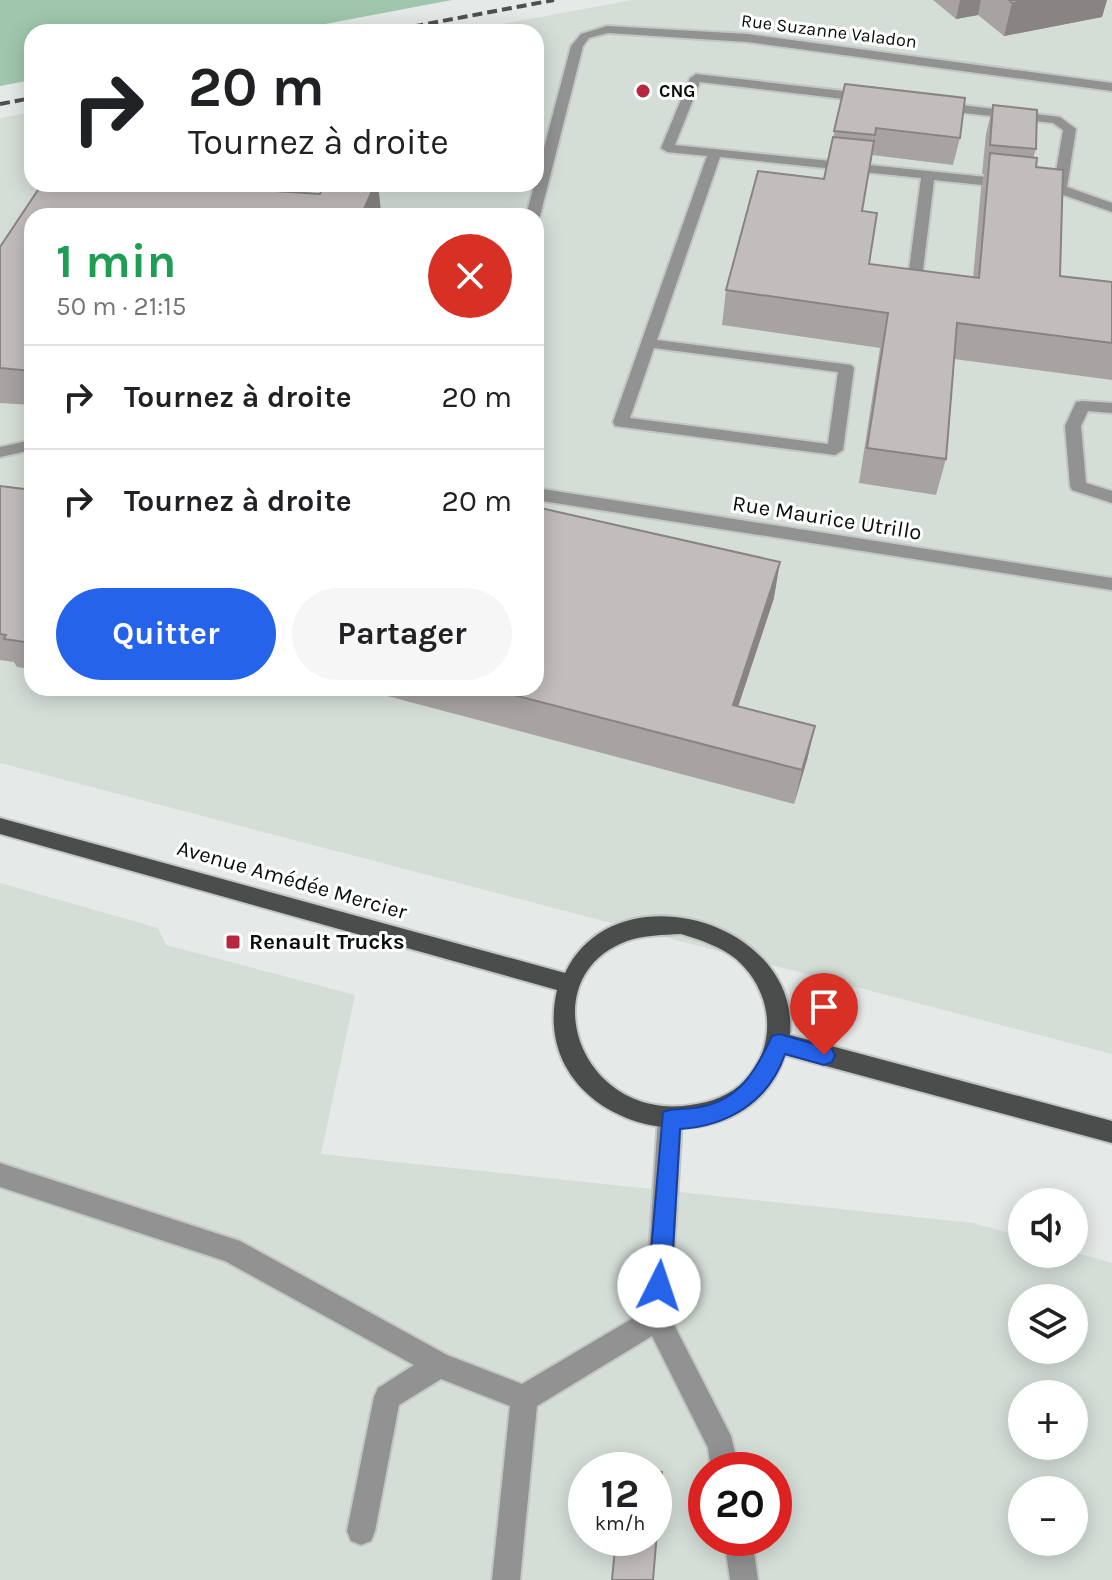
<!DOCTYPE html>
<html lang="fr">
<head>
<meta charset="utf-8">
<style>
  body { margin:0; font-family:Karla,sans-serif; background:#f6f6f6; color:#202124; height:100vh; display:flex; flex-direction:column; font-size:30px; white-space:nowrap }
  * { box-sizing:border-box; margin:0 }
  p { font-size:26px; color:#757577 }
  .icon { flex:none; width:44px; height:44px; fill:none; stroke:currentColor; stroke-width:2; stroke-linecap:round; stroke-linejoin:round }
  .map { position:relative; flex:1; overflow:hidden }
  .drawer { position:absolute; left:24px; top:208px; width:520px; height:488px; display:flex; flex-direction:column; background:#fff; border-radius:24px; box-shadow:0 4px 20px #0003 }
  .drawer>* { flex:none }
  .guide { position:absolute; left:24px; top:24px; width:520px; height:168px; border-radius:24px; box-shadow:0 4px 20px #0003; background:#fff; color:#202124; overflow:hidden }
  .buttons { position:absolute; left:1008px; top:1188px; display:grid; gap:16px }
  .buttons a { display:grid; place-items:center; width:80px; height:80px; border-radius:50%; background:#fff; box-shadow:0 4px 20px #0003; font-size:40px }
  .speed { position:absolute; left:568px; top:1452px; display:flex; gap:16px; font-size:40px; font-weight:700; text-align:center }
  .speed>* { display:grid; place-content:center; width:104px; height:104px; border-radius:50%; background:#fff; box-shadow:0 4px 20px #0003; line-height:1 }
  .speed small { font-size:20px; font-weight:400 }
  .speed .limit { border:12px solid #d22; background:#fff; color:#111 }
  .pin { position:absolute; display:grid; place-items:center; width:68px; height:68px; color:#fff; margin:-82px -34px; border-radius:50% 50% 50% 0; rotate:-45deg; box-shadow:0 0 8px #0007 }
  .pin .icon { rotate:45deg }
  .me { position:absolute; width:88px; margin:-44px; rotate:4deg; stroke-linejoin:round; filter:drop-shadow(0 0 6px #0008) }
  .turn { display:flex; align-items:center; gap:28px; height:168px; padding:0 32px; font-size:36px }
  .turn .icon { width:104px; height:104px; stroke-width:2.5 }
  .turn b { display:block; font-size:56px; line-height:68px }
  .round { display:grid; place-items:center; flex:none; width:84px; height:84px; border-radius:42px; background:#f6f6f6 }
  .head { display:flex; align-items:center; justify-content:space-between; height:136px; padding:0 32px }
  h1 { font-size:48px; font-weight:700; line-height:60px; color:#1e9e55 }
  .action { display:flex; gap:16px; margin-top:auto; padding:16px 32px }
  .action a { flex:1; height:92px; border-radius:48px; background:#2563eb; color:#fff; font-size:32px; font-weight:700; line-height:92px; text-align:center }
  .action a+a { background:#f6f6f6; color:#202124 }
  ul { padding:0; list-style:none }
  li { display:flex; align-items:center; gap:24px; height:104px; padding:0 32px; border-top:2px solid #e0e0e0 }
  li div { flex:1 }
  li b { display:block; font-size:30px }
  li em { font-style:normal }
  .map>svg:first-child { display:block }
  .built { fill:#d4ded7; fill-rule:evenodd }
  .green { fill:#9fc7ae }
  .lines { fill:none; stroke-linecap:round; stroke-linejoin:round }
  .minor-casing { stroke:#c2c6c4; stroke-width:4 }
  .major-casing { stroke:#c2c6c4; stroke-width:4 }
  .minor { fill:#919291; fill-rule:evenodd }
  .major { fill:#4b4d4c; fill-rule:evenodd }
  .rail { stroke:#4e5050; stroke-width:4; stroke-dasharray:10 5; stroke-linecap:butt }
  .wall { fill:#a7a3a3 }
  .shaded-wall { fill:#888484 }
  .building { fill:#c2bdbd; stroke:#888484; stroke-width:2 }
  .route { fill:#2563eb; stroke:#184099; stroke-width:2 }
  .poi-dot { fill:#b82740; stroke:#fff; stroke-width:3 }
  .labels { text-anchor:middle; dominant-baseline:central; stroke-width:6; stroke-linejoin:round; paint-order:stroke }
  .far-street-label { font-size:18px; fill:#0b0c0c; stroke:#fff }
  .far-poi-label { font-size:18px; font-weight:bold; fill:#0b0c0c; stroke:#fff; text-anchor:start }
  .street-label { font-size:22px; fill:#0b0c0c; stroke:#fff }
  .poi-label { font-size:22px; font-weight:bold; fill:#0b0c0c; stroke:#fff; text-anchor:start }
</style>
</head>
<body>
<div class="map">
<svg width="1112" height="1580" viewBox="0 0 1112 1580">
  <rect width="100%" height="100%" fill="#e5e9e7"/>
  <!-- built -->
  <path class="built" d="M 632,0 L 1112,0 L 1112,1054 L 0,763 L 0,118 L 32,112 L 32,184 L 536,184 L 536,32 L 460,32 ZM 32,216 L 536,216 L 536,688 L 32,688 Z
    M 0,883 L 158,928 L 166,945 L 355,995 L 321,1154 L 973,1223 L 1022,1237 L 1022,1254 L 1074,1252 L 1112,1263 L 1112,1580 L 0,1580 ZM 1022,1298 L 1074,1298 L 1074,1350 L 1022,1350 ZM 1022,1394 L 1074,1394 L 1074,1446 L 1022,1446 ZM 586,1470 L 654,1470 L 654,1538 L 586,1538 ZM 706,1470 L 774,1470 L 774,1538 L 706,1538 ZM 1022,1490 L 1074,1490 L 1074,1542 L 1022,1542 Z"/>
  <!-- green -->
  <path class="green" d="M 0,0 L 452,0 L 283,32 L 32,32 L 32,80 L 0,86 Z"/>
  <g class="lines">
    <defs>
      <path id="minor" d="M 607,26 L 747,34 L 1112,83 L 1112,91 L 747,42 L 608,33 L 589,38 L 583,46 L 540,216 L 536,219 L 536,216 L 526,216 L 571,46 L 581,34 Z
        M 696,74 L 869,94 L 875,98 L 869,102 L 700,82 L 675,145 L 1054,184 L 1063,130 L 1053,123 L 937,110 L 931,106 L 937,102 L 1060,117 L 1076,129 L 1067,187 L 1112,203 L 1112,212 L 1058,193 L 934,180 L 923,270 L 916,274 L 909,270 L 921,178 L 720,157 L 657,340 L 851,365 L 854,368 L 843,450 L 835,455 L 615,426 L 613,422 L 707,156 L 667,152 L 661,148 L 690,78 ZM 654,348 L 838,372 L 828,444 L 630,418 Z
        M 1082,401 L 1112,403 L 1112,413 L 1088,411 L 1081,426 L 1086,483 L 1112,491 L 1112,503 L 1072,490 L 1070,486 L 1065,426 L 1076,402 Z
        M 32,440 L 32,450 L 0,457 L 0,447 Z
        M 536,488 L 1112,578 L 1112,590 L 536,500 Z
        M 670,1108 L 678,1111 L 682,1119 L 670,1317 L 731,1436 L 739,1470 L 711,1470 L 708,1448 L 652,1336 L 537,1406 L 520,1580 L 492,1580 L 510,1406 L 441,1379 L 399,1405 L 375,1531 L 371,1541 L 361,1545 L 351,1541 L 347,1531 L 374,1397 L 378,1388 L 414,1365 L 225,1261 L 0,1187 L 0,1163 L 240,1241 L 447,1355 L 522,1384 L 645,1311 L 658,1119 L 662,1111 Z
        M 724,1538 L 752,1538 L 758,1580 L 730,1580 Z"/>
      <path id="major" d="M 0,818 L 565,973 C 614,868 800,920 790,1035 L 1112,1121 L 1112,1143 L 785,1055 C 743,1183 524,1131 557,990 L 0,834 ZM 681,934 C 700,940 720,946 736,959 C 775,993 779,1051 739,1086 C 723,1099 703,1104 683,1106 C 577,1115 532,976 627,941 C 644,935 663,935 681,934 Z"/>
    </defs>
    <!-- minor casing -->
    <use href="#minor" class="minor-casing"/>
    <!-- major casing -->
    <use href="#major" class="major-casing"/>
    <!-- minor -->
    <use href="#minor" class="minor"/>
    <!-- major -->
    <use href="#major" class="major"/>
    <!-- rail -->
    <path class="rail" d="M 384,32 L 554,0
      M 0,104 L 32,98"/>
  </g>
  <!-- wall -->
  <path class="wall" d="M 933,0 L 1107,0 L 1102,17 L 1004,36 L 978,15 L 956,19 Z
    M 845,84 L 960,138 L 953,165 L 872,155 L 862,211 L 869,264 L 973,278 L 981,188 L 984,174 L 982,174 L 986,134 L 993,105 L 1036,149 L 1033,158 L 1036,167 L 1060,276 L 1112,282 L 1112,380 L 954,359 L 946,459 L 936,495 L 859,483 L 880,348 L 722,325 L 726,290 L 824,179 Z
    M 42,184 L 166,184 L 320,194 L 324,184 L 378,184 L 381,213 L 380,216 L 32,216 L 32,405 L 0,403 L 0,247 Z
    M 0,486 L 32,490 L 32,669 L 17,667 L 14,662 L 0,660 Z
    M 774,598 L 738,707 L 815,726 L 807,760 L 794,804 L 357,688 L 536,688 Z"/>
  <!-- shaded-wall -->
  <path class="shaded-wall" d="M 960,0 L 981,0 L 978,15 L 956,19 Z
    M 1027,0 L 1107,0 L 1102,17 L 1004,36 L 1012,3 Z
    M 375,184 L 378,184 L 381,213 L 380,216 L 361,216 Z
    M 780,562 L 774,598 L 727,740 L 733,705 Z
    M 815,726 L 807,760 L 794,804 L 802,770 Z"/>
  <!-- building -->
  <path class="building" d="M 1009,0 L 1027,0 L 1012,3 Z
    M 845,84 L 965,98 L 960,138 L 876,128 L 875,135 L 834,131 Z
    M 993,105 L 1037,110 L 1036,149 L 990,145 Z
    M 833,137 L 874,141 L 862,211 L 877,213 L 869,264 L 979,278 L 990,153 L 1037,158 L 1036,167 L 1063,170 L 1060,276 L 1112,282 L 1112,343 L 957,323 L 946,459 L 867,448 L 888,313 L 726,290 L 758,171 L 824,179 Z
    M 42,184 L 166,184 L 320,194 L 324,184 L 375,184 L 361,216 L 32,216 L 32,371 L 0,368 L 0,247 Z
    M 0,486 L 32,490 L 32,643 L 4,639 L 6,635 L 0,634 Z
    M 536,507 L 780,562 L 733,705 L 815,726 L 802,770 L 487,688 L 536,688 Z
    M 623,1466 L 650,1470 L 623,1470 Z
    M 654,1471 L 662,1472 L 653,1580 L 612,1580 L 616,1538 L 654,1538 Z"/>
  <!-- route -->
  <path class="route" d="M 779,1034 L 832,1049 L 835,1055 L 832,1062 L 824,1065 L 785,1054 C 769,1101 728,1126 680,1129 L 671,1286 L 667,1294 L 659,1298 L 651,1294 L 648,1286 L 663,1112 C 675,1107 687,1110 700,1107 C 740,1100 757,1069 772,1036 Z"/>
  <!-- markers -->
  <g class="poi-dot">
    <circle cx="643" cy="91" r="8"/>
    <rect x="225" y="934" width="16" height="16" rx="4"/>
  </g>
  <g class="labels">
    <!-- far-street labels -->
    <g class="far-street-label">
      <text transform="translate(829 31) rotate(7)">Rue Suzanne Valadon</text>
    </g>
    <!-- far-poi labels -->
    <g class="far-poi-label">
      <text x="659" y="91">CNG</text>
    </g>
    <!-- street labels -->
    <g class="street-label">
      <text transform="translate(827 518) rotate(9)">Rue Maurice Utrillo</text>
      <text transform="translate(292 880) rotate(16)">Avenue Amédée Mercier</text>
    </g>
    <!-- poi labels -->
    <g class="poi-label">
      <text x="249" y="942">Renault Trucks</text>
    </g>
  </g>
</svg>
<div class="buttons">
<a><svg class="icon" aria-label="sound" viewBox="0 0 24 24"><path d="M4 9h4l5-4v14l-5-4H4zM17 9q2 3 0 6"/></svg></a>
<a><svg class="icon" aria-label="layers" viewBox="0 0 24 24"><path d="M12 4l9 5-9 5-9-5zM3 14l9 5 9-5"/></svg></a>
<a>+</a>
<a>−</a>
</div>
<div class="speed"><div>12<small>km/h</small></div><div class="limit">20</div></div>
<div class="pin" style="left:824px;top:1055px;background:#d93025"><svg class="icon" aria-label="arrive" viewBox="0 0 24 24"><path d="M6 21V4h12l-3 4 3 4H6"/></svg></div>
<svg class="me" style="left:659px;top:1286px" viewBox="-20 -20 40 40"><circle r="19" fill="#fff"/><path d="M0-13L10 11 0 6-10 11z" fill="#2563eb"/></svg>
<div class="guide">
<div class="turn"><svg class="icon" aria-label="right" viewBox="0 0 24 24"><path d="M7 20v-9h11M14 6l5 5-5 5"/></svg><div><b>20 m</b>Tournez à droite</div></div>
</div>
<section class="drawer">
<div class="head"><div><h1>1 min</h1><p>50 m · 21:15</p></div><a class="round" style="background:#d93025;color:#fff"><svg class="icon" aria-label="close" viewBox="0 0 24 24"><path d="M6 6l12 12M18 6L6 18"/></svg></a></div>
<ul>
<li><svg class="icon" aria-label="right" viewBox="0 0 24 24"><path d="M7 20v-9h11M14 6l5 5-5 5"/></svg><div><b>Tournez à droite</b></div><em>20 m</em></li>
<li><svg class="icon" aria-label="right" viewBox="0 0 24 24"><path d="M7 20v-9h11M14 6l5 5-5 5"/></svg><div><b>Tournez à droite</b></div><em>20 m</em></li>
</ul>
<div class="action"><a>Quitter</a><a>Partager</a></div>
</section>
</div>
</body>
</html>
